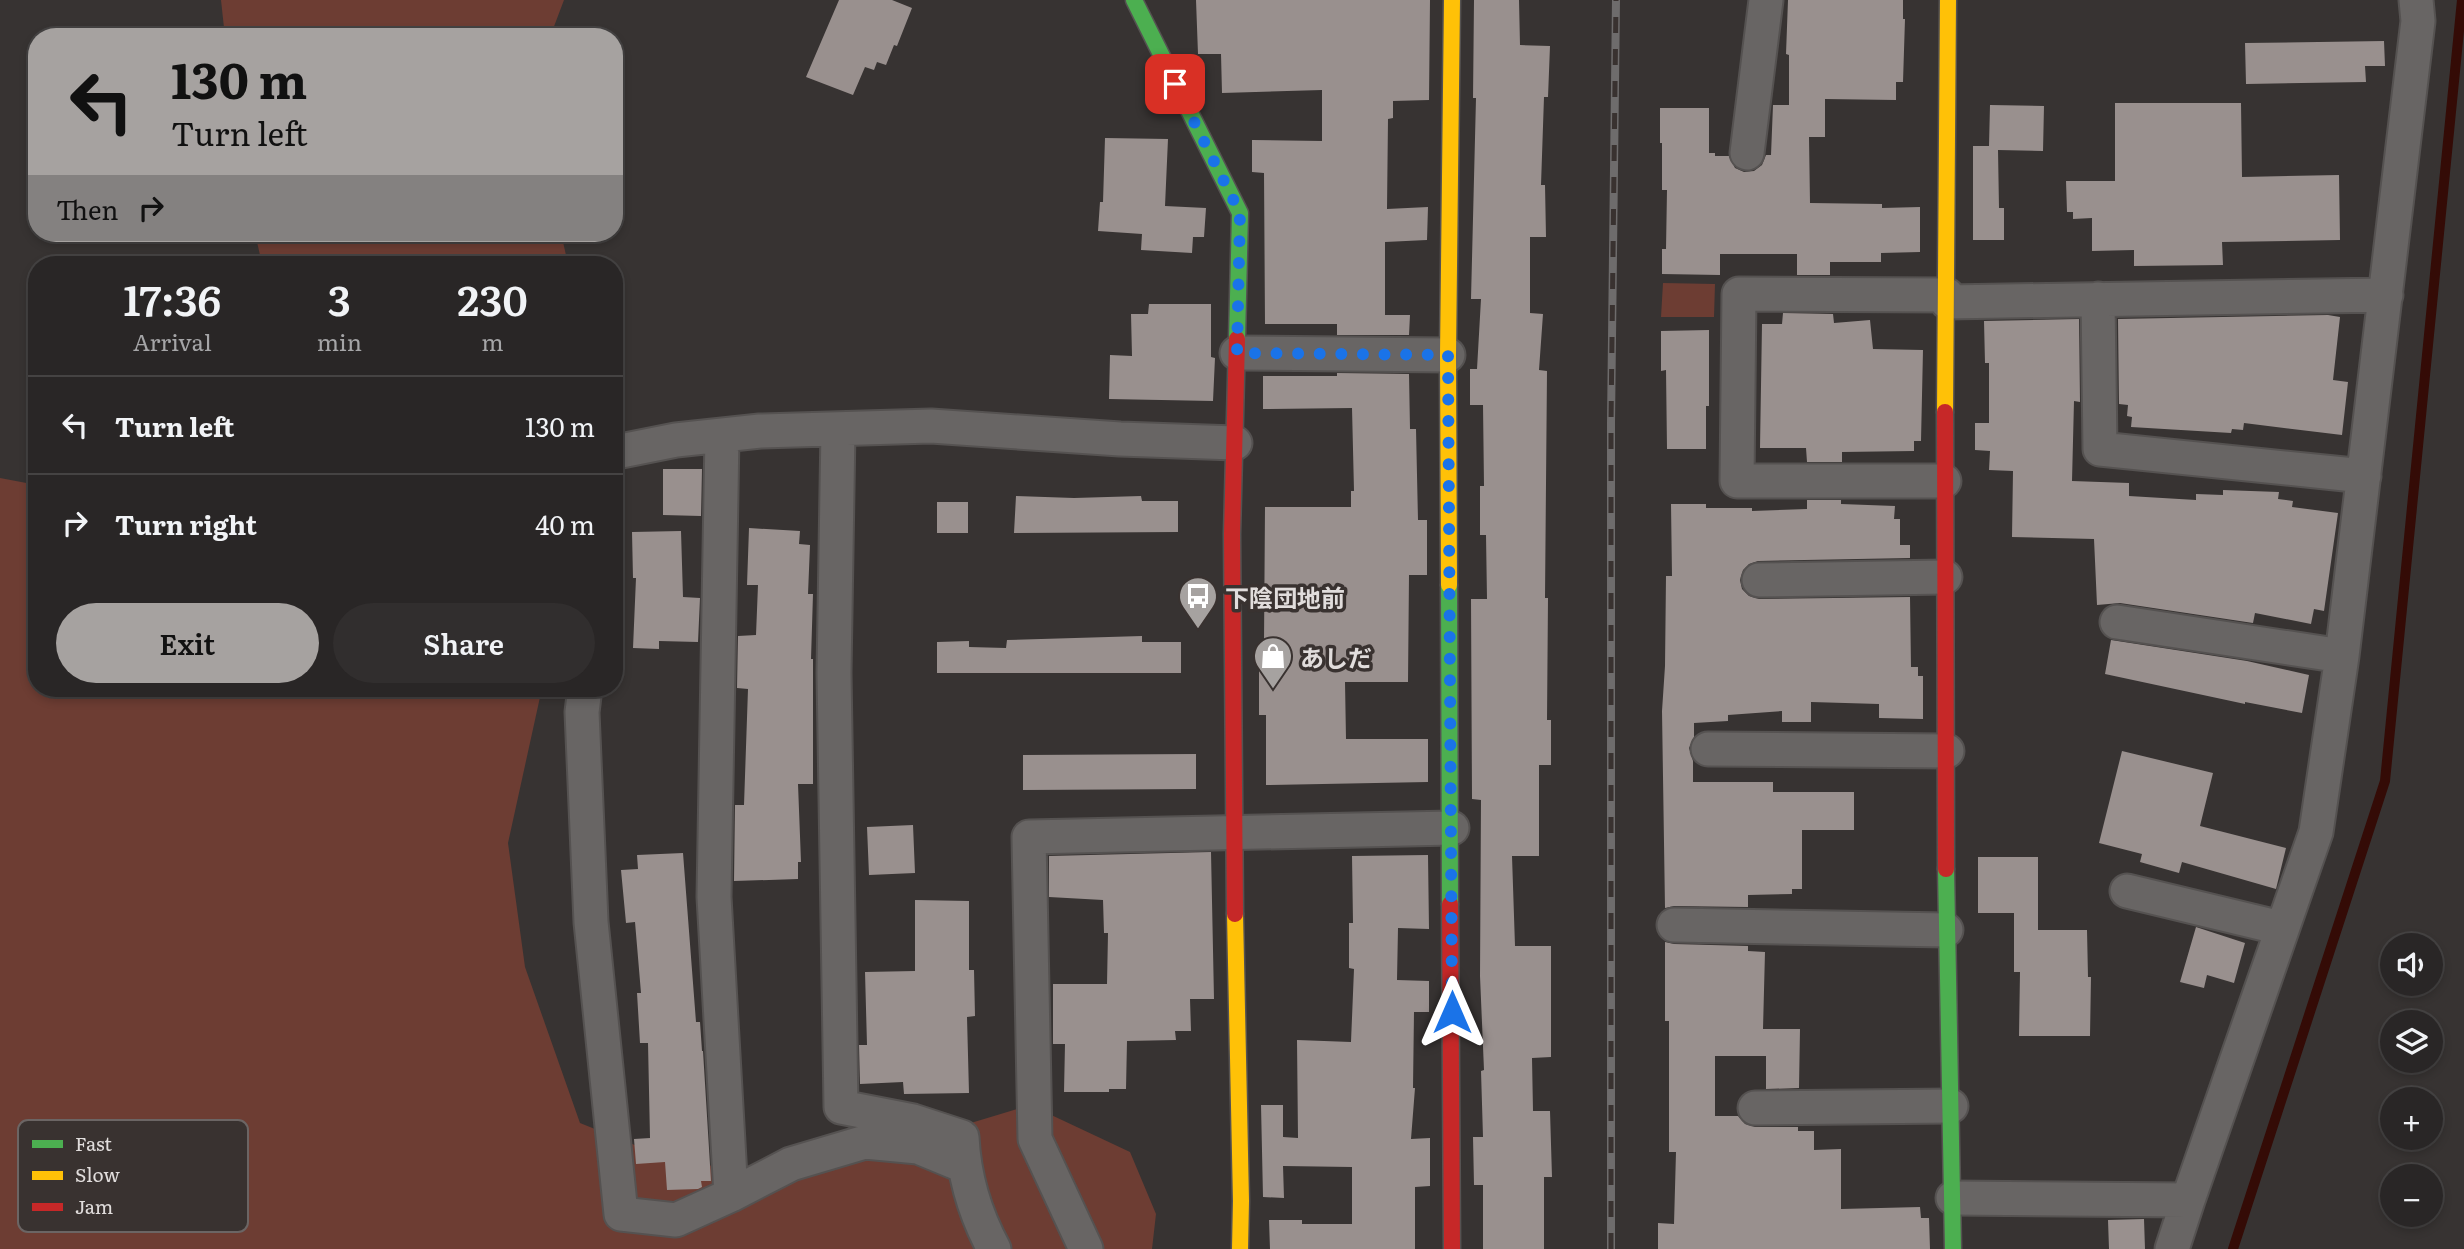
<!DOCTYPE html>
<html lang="en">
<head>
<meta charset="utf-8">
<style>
  body { margin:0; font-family:Literata,"Noto Sans JP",serif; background:#312e2e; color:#f1f3f6; height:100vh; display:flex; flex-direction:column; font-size:26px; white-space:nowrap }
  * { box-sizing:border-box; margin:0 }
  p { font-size:23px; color:#a5a5a7 }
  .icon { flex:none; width:38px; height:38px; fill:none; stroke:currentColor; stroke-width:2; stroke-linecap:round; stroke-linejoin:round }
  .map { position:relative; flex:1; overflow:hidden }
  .side { position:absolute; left:28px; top:256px; width:595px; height:441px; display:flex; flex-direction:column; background:#292626; border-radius:28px; box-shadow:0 4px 10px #0003,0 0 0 2px #454343 }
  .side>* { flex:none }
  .banner { position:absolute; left:28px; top:28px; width:595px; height:214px; border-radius:28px; box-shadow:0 4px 10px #0003,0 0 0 2px #454343; background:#a6a2a0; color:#111; overflow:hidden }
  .tools { position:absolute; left:2380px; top:933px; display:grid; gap:14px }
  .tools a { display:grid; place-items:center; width:63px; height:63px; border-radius:50%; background:#292626; box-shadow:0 4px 10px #0003,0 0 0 2px #454343; font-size:35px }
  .pin { position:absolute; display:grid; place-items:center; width:60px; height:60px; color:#fff; margin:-30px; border-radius:14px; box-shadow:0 4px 10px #0006 }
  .me { position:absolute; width:77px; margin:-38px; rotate:0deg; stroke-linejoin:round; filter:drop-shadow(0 0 5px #0008) }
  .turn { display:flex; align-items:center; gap:24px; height:147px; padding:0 28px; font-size:32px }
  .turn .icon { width:91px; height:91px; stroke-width:2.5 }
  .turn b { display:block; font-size:49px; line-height:60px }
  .then { display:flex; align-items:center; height:66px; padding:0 28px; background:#0003; gap:14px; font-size:26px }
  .eta { display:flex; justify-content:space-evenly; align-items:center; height:119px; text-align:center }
  .eta b { font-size:42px; font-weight:600; line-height:49px }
  .button { display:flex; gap:14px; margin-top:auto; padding:14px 28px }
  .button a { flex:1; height:80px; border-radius:42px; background:#a6a2a0; color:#111; font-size:28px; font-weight:600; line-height:80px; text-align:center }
  .button a+a { background:#312e2e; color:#f1f3f6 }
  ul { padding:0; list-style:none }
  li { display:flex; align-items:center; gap:21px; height:98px; padding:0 28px; border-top:2px solid #454343 }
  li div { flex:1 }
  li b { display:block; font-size:26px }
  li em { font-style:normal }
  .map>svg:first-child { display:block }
  .green { fill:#6d3d33 }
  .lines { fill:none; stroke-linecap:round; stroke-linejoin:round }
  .stream { stroke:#340b06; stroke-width:10 }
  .building { fill:#99908e }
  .street-casing { stroke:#555251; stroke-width:37 }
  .fast-casing { stroke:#555251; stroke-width:19 }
  .slow-casing { stroke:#555251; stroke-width:19 }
  .jam-casing { stroke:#555251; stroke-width:19 }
  .street { stroke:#686564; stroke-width:33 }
  .fast { stroke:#4caf50; stroke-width:16 }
  .slow { stroke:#ffc107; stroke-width:16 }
  .jam { stroke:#c62828; stroke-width:16 }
  .rail-casing { stroke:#6e6c6c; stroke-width:8 }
  .rail { stroke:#393230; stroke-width:5; stroke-dasharray:16; stroke-linecap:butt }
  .route { stroke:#1a73e8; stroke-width:12; stroke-dasharray:0 21.6 }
  .labels { text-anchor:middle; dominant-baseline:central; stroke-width:7; stroke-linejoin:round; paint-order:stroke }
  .poi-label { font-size:24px; font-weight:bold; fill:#e1dddc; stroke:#393230; text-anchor:start }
  .key { fill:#393230; stroke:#6b6564; stroke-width:2 }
  .key-label { font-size:19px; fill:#e1dddc }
</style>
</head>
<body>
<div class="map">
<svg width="2464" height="1249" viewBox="0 0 2464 1249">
  <rect width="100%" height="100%" fill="#373332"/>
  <!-- green -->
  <path class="green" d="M 221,0 L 564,0 L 550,37 L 225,37 Z
    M 255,233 L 561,233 L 568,264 L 262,264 Z
    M 1663,283 L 1715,284 L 1714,317 L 1661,317 Z
    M 0,478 L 37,485 L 37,688 L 542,688 L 508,843 L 525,967 L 580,1123 L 682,1164 L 812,1171 L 1030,1105 L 1130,1152 L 1156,1214 L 1152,1249 L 0,1249 Z"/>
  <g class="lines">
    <!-- stream -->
    <path class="stream" d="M 2233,1249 L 2385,781 L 2462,0"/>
  </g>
  <!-- building -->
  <path class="building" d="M 839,0 L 892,0 L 912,8 L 897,46 L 894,45 L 886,65 L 877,62 L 874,70 L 865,67 L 853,95 L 806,77 Z
    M 1196,0 L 1430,0 L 1429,100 L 1393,101 L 1393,118 L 1388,119 L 1387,209 L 1428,207 L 1427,240 L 1385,242 L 1385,315 L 1410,315 L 1409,335 L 1337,335 L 1337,324 L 1265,324 L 1264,173 L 1252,172 L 1252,140 L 1322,141 L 1322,90 L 1222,93 L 1221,54 L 1198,54 Z
    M 1474,0 L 1519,0 L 1520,45 L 1550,46 L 1548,97 L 1544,97 L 1541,185 L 1545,185 L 1546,237 L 1530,237 L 1530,313 L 1543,314 L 1539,370 L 1547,371 L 1545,598 L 1548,598 L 1547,720 L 1551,720 L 1551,765 L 1539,765 L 1539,856 L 1512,856 L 1515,946 L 1551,946 L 1551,1057 L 1532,1058 L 1533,1111 L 1550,1111 L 1552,1177 L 1544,1177 L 1544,1249 L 1483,1249 L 1483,1185 L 1474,1185 L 1473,1137 L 1483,1137 L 1481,1071 L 1484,1070 L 1480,976 L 1481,800 L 1472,799 L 1471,599 L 1487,599 L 1486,535 L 1480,535 L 1480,486 L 1484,486 L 1483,405 L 1470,405 L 1470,369 L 1477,369 L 1481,299 L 1471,299 L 1476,98 L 1473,98 Z
    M 1788,0 L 1903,0 L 1903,19 L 1905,19 L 1903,82 L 1896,82 L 1896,100 L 1825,99 L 1825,137 L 1809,137 L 1810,203 L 1882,204 L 1882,208 L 1920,207 L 1920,252 L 1881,253 L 1881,262 L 1830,262 L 1830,275 L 1797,275 L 1797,254 L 1720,254 L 1720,275 L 1662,274 L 1662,249 L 1666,249 L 1667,190 L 1662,190 L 1662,143 L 1660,143 L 1660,108 L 1709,108 L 1709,153 L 1715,153 L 1715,156 L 1729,156 L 1735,168 L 1744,172 L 1754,171 L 1762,165 L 1766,155 L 1771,155 L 1773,105 L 1789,105 L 1789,55 L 1786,54 Z
    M 2384,41 L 2385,66 L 2365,66 L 2366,82 L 2246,84 L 2245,43 Z
    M 2115,103 L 2241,103 L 2242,177 L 2339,175 L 2340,240 L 2222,242 L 2223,265 L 2134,266 L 2134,250 L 2092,251 L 2092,218 L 2073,219 L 2073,212 L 2067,212 L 2066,181 L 2115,181 Z
    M 1990,105 L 2044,106 L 2043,151 L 1998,150 L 1999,208 L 2004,208 L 2004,240 L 1973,240 L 1973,146 L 1989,146 Z
    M 1105,138 L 1168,139 L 1165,206 L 1206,208 L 1204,237 L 1193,237 L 1192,253 L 1141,250 L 1142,234 L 1098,231 L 1100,202 L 1103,202 Z
    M 1149,304 L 1211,304 L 1211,357 L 1215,358 L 1213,401 L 1109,399 L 1110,355 L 1132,356 L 1131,314 L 1148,314 Z
    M 1783,313 L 1833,314 L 1834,323 L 1870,320 L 1873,349 L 1923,350 L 1921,441 L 1914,441 L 1914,451 L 1842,452 L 1842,462 L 1807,462 L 1806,448 L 1760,448 L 1762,324 L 1782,324 Z
    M 2328,315 L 2340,317 L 2333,380 L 2348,382 L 2342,435 L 2244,423 L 2243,430 L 2232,429 L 2231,433 L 2131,427 L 2132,417 L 2127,416 L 2128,405 L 2119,404 L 2118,319 Z
    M 2079,319 L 2080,402 L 2074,401 L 2072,481 L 2129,483 L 2129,496 L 2196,500 L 2196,494 L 2223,495 L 2223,490 L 2279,492 L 2278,499 L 2293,501 L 2292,507 L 2338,513 L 2324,611 L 2314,609 L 2311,624 L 2255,613 L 2253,623 L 2120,603 L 2097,605 L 2094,539 L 2012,537 L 2013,471 L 1989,470 L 1990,451 L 1975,450 L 1975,423 L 1989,423 L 1989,363 L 1985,363 L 1984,321 Z
    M 1709,330 L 1709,406 L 1706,406 L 1706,449 L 1667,449 L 1666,370 L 1661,371 L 1661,331 Z
    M 1337,373 L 1409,374 L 1410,429 L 1416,429 L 1418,520 L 1427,520 L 1427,575 L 1409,575 L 1408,682 L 1345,682 L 1346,739 L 1428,739 L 1428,782 L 1266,785 L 1266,715 L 1259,715 L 1259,643 L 1264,643 L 1265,507 L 1351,507 L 1351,491 L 1354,491 L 1352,408 L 1263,409 L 1263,376 L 1337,376 Z
    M 663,469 L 702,469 L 701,516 L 663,515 Z
    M 1016,496 L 1074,498 L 1141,496 L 1142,501 L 1178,501 L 1178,532 L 1014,533 Z
    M 1807,500 L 1841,500 L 1841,504 L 1895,506 L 1894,519 L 1900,519 L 1900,545 L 1910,545 L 1910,558 L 1758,561 L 1749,564 L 1743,570 L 1740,580 L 1742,589 L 1749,596 L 1759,599 L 1910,597 L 1911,667 L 1918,667 L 1918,676 L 1923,676 L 1923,719 L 1879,718 L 1879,704 L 1811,702 L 1811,722 L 1782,722 L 1782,711 L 1728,715 L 1728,721 L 1694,723 L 1694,737 L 1689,748 L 1693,761 L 1693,782 L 1773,782 L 1773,792 L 1854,792 L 1854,830 L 1802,830 L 1802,889 L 1792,889 L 1792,894 L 1748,895 L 1748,907 L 1674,906 L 1665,908 L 1662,711 L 1665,666 L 1666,576 L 1672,576 L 1671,504 L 1706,504 L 1706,508 L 1752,508 L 1752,511 L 1807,509 Z
    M 937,502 L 968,502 L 968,533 L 937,533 Z
    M 749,528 L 800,531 L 799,544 L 810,545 L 808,594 L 813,594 L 811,659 L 813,659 L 813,784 L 798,784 L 801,862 L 798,862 L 798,879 L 734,881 L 735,805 L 744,805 L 748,689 L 737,688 L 738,636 L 756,635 L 758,585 L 747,585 Z
    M 681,531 L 683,597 L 700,598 L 698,642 L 659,641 L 659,649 L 633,648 L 636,578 L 633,578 L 632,532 Z
    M 1142,636 L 1142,642 L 1181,642 L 1181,673 L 937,673 L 937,642 L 969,641 L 969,647 L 1006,648 L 1007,640 Z
    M 2111,640 L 2247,661 L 2309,675 L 2302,713 L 2245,702 L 2245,704 L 2105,674 Z
    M 2122,751 L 2213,773 L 2200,826 L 2286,848 L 2276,889 L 2182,862 L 2179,873 L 2140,862 L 2142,854 L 2099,843 Z
    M 1196,754 L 1196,789 L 1023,790 L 1023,755 Z
    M 913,825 L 915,873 L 869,875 L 867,827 Z
    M 1211,852 L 1214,999 L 1190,999 L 1191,1031 L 1175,1031 L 1176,1040 L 1127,1041 L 1126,1089 L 1109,1089 L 1109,1092 L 1064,1092 L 1065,1044 L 1053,1044 L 1053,984 L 1107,984 L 1108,933 L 1104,933 L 1103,900 L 1049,897 L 1049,856 Z
    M 683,853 L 696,1022 L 700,1022 L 702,1051 L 703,1051 L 711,1181 L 701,1181 L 702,1187 L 698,1189 L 667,1190 L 665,1162 L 636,1164 L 634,1139 L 650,1138 L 648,1043 L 640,1043 L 637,993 L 641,993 L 635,922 L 626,923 L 621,870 L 638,869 L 637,855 Z
    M 1428,855 L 1429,929 L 1398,928 L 1397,980 L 1429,981 L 1429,1012 L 1414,1012 L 1413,1088 L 1415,1088 L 1411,1139 L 1430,1138 L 1430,1186 L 1415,1187 L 1415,1249 L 1270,1249 L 1269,1220 L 1302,1220 L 1302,1224 L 1352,1224 L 1352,1167 L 1283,1166 L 1284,1198 L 1263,1197 L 1261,1105 L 1283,1105 L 1283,1137 L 1298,1138 L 1297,1040 L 1351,1042 L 1354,969 L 1349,968 L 1349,923 L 1353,923 L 1352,856 Z
    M 1978,857 L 2038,857 L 2038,930 L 2087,930 L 2088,977 L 2091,977 L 2090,1036 L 2019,1036 L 2020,972 L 2014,972 L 2014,913 L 1978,913 Z
    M 915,900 L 969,901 L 969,970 L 974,970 L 975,1016 L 967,1017 L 969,1093 L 904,1094 L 903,1082 L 860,1084 L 859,1045 L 867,1045 L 865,972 L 915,971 Z
    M 2196,927 L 2245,943 L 2234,983 L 2207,975 L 2204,988 L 2180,982 Z
    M 1665,942 L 1674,944 L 1748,946 L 1748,951 L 1765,952 L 1763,1029 L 1800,1029 L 1799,1088 L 1766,1089 L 1766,1056 L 1715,1056 L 1715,1116 L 1738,1116 L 1745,1124 L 1755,1127 L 1798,1127 L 1798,1131 L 1814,1131 L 1814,1150 L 1841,1149 L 1841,1209 L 1920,1207 L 1921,1218 L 1929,1218 L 1930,1249 L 1658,1249 L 1658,1223 L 1674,1224 L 1676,1152 L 1669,1152 L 1669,1021 L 1665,1021 Z
    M 2144,1219 L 2145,1249 L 2109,1249 L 2108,1220 Z"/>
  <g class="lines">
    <defs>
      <path id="street" d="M 1747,153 L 1766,0
        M 2098,299 L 2100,449 L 2364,476
        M 1947,302 L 2386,295
        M 1237,353 L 1448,355
        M 838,429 L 834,673 L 841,1107 L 913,1121 L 962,1137 C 964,1177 975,1214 994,1249
        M 722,435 L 714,897 L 731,1195
        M 614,454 L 616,452 L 676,440 L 760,431 L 931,426 L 1120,439 L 1235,443
        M 1944,481 L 1737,481 L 1739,294 L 1947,295
        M 1759,580 L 1945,577
        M 2117,622 L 2342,656
        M 585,688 L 582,712 L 591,922 L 621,1214 L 676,1220 L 731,1195 L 791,1164 L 865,1142 L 918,1147 L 964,1166
        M 1708,749 L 1947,751
        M 2127,891 L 2281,928
        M 1674,925 L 1946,930
        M 1755,1108 L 1951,1106
        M 1953,1198 L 2188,1200 L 2172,1249
        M 2188,1200 L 2316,832 L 2342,656 L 2418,21 L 2416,0
        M 1086,1249 L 1035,1139 L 1029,837 L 1452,828"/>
      <path id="fast" d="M 1134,0 L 1240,213 L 1237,339
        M 1449,585 L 1450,904
        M 1946,869 L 1953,1249"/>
      <path id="slow" d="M 1945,412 L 1948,0
        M 1449,585 L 1448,355 L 1452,0
        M 1235,914 L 1241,1201 L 1240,1249"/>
      <path id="jam" d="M 1945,412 L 1946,869
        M 1450,904 L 1452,1249
        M 1235,914 L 1232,534 L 1237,339"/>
    </defs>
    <!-- street casing -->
    <use href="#street" class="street-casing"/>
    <!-- fast casing -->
    <use href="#fast" class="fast-casing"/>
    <!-- slow casing -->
    <use href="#slow" class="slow-casing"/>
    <!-- jam casing -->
    <use href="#jam" class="jam-casing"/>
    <!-- street -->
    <use href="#street" class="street"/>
    <!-- fast -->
    <use href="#fast" class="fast"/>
    <!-- slow -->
    <use href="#slow" class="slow"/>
    <!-- jam -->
    <use href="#jam" class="jam"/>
    <defs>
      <path id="rail" d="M 1611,1249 L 1611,423 L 1616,0"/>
    </defs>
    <!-- rail casing -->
    <use href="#rail" class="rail-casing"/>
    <!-- rail -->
    <use href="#rail" class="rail"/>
  </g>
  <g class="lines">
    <!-- route -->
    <path class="route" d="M 1175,84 L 1240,213 L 1237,353 L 1448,355 L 1452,1012"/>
  </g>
  <!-- icons -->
  <defs>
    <symbol id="bus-pin" viewBox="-11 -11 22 30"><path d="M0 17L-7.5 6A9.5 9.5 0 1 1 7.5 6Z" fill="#a6a2a0" stroke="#393230"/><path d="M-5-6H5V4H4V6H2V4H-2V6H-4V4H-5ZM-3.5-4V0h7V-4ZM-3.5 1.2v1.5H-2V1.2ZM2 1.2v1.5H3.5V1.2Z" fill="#fff"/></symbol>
    <symbol id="shop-pin" viewBox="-11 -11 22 30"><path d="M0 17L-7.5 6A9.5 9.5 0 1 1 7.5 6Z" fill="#a6a2a0" stroke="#393230"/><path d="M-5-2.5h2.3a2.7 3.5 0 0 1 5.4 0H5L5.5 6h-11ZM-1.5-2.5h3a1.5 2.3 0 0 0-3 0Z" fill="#fff"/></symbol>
  </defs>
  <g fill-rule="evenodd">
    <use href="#bus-pin" x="1176" y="574" width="44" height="60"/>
    <use href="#shop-pin" x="1251" y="634" width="44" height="60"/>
  </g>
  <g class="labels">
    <!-- poi labels -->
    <g class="poi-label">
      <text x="1225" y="596">下陰団地前</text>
      <text x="1300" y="656">あしだ</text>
    </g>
  </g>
  <!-- legend -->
  <rect x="18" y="1120" width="230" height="112" rx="10" class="key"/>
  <rect x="32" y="1140" width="31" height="8" fill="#4caf50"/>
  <rect x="32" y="1171" width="31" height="9" fill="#ffc107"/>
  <rect x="32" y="1203" width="31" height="8" fill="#c62828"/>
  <g class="key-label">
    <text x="75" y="1151">Fast</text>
    <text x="75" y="1182">Slow</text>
    <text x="75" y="1214">Jam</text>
  </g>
</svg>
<div class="tools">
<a><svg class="icon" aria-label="sound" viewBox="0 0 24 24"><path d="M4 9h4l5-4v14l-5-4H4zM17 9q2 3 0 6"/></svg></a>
<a><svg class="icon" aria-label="layers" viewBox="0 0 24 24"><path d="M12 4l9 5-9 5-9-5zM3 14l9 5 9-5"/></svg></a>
<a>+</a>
<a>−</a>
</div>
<div class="pin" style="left:1175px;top:84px;background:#d93025"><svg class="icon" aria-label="arrive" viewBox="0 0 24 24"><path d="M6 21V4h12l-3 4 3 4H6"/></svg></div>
<svg class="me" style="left:1452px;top:1012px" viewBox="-20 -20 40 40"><path d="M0-17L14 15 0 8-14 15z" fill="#1a73e8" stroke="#fff" stroke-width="4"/></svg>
<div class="banner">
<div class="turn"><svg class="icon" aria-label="left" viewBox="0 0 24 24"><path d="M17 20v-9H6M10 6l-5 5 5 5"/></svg><div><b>130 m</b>Turn left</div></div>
<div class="then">Then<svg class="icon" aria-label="right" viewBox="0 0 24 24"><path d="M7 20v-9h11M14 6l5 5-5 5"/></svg></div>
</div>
<section class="side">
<div class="eta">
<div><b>17:36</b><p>Arrival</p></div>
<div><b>3</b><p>min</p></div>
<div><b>230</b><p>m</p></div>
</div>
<ul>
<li><svg class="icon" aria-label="left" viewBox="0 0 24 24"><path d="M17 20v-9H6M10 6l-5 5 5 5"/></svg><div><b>Turn left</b></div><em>130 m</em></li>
<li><svg class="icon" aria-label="right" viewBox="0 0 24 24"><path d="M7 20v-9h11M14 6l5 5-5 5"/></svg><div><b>Turn right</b></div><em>40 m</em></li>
</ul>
<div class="button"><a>Exit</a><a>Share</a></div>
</section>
</div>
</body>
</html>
